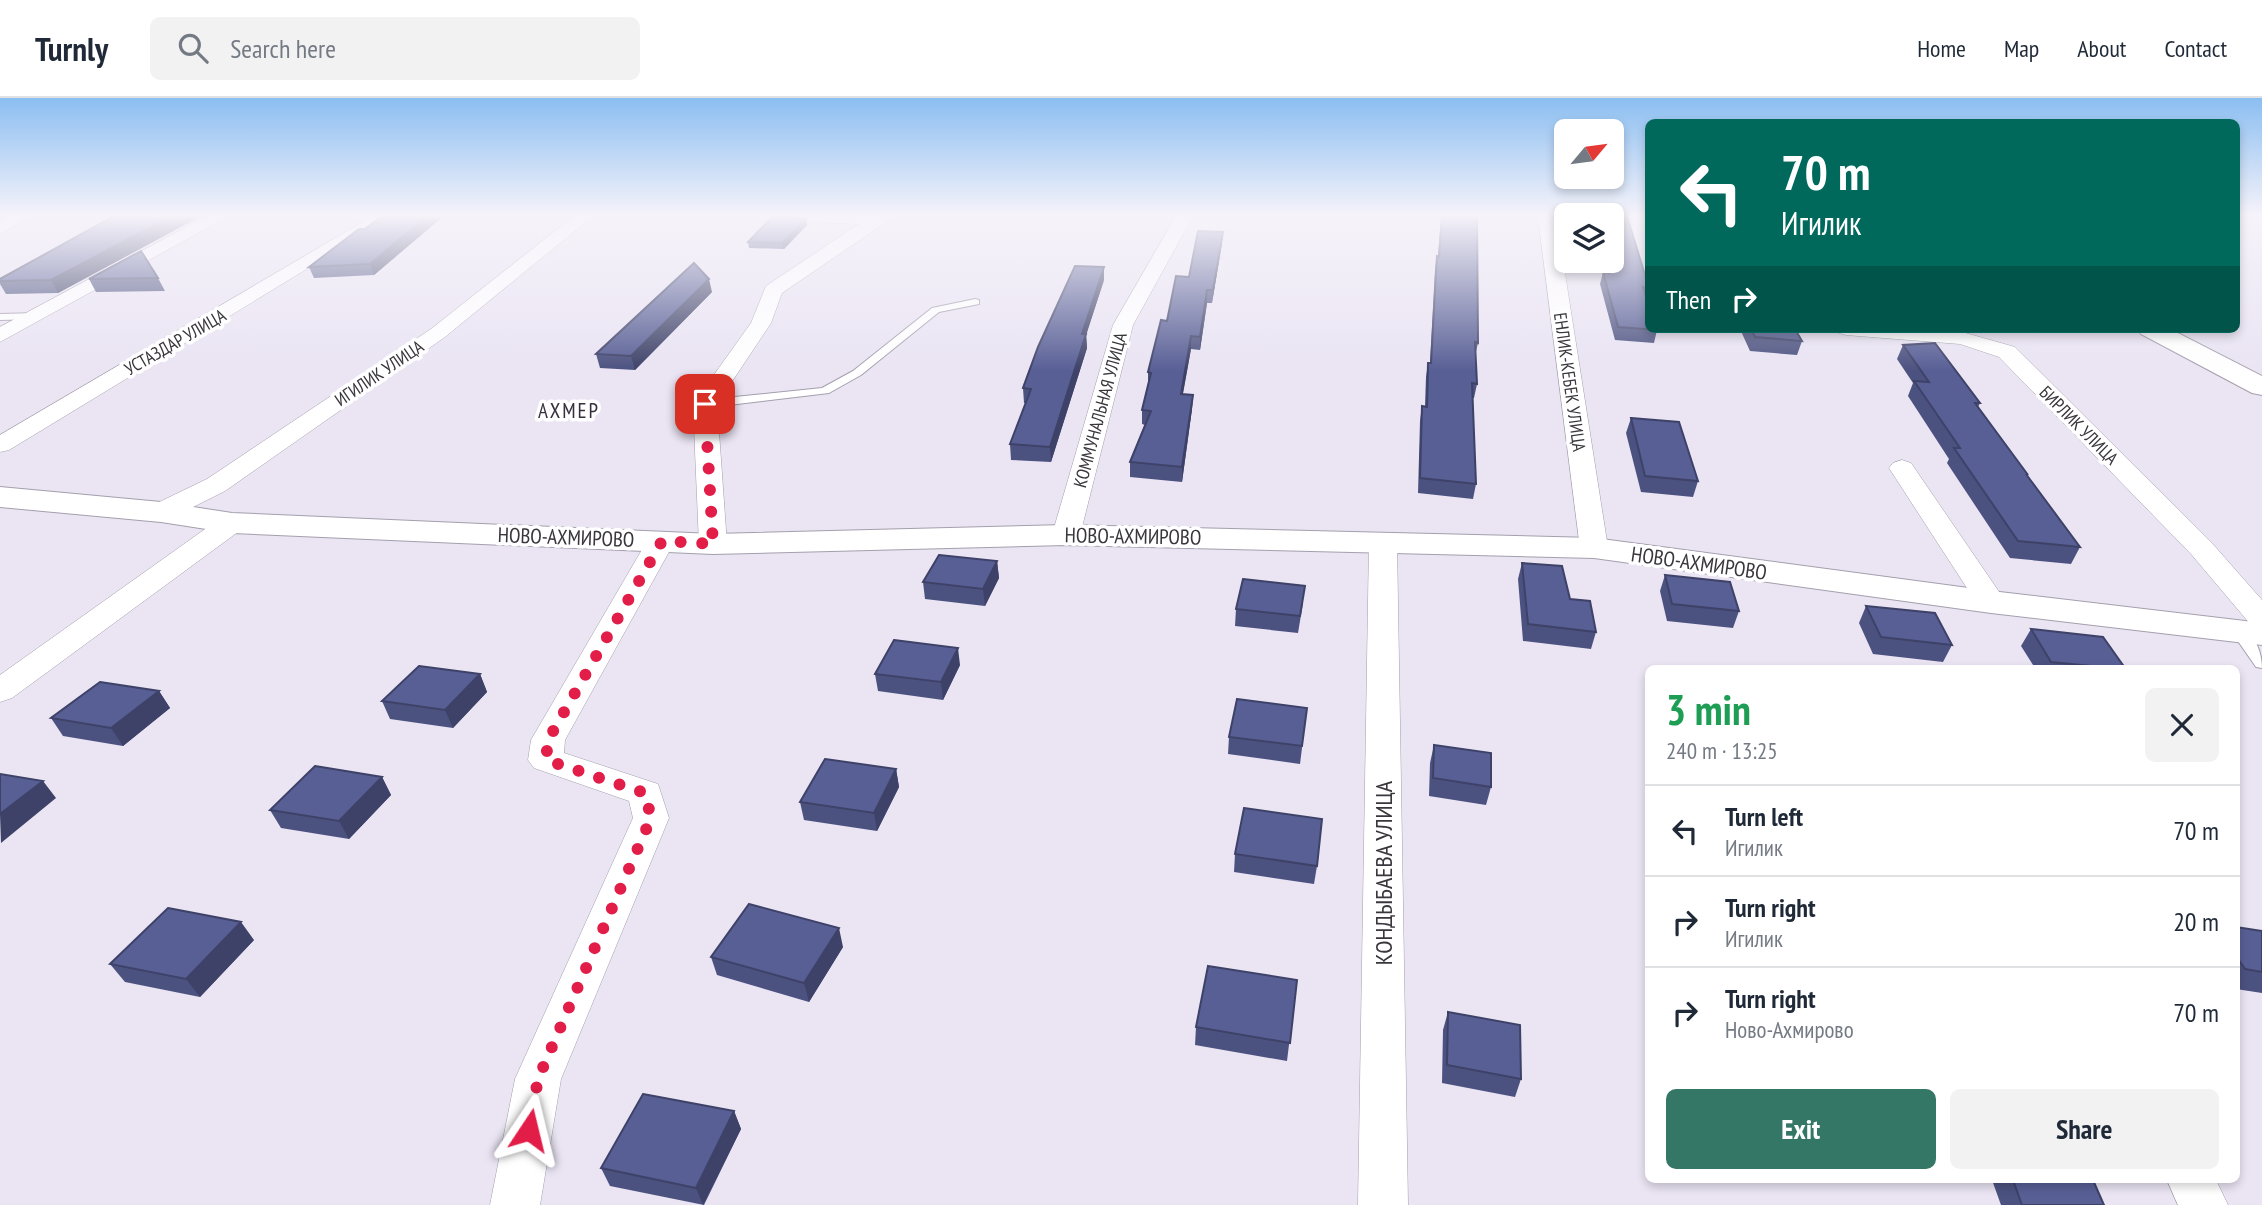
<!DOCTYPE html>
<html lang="en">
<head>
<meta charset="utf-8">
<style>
  body { margin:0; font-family:"PT Sans Narrow",sans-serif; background:#f2f2f3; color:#1f2937; height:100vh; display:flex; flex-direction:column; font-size:26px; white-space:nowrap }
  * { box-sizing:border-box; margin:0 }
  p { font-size:23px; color:#747a83 }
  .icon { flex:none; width:38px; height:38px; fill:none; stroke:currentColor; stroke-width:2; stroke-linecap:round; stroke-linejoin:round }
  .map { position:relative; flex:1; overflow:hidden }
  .sheet { position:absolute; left:1645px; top:567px; width:595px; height:518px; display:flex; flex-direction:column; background:#fff; border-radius:10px; box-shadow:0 4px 10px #0003 }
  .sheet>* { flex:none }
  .top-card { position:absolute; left:1645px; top:21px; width:595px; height:214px; border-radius:10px; box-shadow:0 4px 10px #0003; background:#00695c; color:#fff; overflow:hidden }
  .needle { width:46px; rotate:61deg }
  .controls { position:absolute; left:1554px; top:21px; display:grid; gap:14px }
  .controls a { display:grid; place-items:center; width:70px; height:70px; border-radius:10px; background:#fff; box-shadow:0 4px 10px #0003; font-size:35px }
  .pin { position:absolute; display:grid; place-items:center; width:60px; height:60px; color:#fff; margin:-30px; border-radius:14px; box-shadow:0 4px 10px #0006 }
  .me { position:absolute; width:77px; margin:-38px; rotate:10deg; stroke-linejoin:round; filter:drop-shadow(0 0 5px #0008) }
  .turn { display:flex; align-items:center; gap:24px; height:147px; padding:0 21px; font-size:32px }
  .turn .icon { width:91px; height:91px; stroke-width:2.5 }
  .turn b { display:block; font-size:49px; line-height:60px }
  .then { display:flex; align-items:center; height:66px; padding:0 21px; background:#0003; gap:14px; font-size:26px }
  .round { display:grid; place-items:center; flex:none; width:74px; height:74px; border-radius:10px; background:#f2f2f3 }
  .headline { display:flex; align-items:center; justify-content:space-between; height:119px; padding:0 21px }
  h1 { font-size:42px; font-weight:600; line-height:52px; color:#1e9e55 }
  .action { display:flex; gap:14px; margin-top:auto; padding:14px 21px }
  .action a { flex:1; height:80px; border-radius:10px; background:#357767; color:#fff; font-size:28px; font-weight:600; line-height:80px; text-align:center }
  .action a+a { background:#f2f2f3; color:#1f2937 }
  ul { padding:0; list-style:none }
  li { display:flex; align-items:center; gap:21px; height:91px; padding:0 21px; border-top:2px solid #e0e1e3 }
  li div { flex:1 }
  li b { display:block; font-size:26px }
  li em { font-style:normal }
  header { display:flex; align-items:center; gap:42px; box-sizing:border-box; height:98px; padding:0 35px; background:#fff; border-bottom:2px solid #e0e1e3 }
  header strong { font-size:33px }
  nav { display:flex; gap:38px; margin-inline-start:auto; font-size:24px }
  .search { width:490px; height:63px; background:#f2f2f3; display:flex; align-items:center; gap:18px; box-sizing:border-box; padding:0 24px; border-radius:10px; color:#747a83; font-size:26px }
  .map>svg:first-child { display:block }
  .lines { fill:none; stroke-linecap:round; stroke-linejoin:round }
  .lane-casing { stroke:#a49fad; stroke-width:2 }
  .street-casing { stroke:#a49fad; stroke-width:1 }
  .secondary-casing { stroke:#a49fad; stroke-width:2 }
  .highway-casing { stroke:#a49fad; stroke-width:2 }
  .lane { fill:#fff; fill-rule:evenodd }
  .street { fill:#fff; fill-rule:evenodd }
  .secondary { fill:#fff; fill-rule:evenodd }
  .highway { fill:#fff; fill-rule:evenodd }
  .wall { fill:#4c5280 }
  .shaded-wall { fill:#3e4268 }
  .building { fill:#585f95; stroke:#3e4268; stroke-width:2 }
  .route { stroke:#e11d48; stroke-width:12; stroke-dasharray:0 21.6 }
  .labels { text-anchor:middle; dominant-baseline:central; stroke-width:7; stroke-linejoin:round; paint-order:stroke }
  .far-street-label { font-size:18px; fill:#39363c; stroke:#fff }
  .far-quarter-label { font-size:21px; letter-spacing:2px; fill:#35303c; stroke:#fff }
  .street-label { font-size:21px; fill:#39363c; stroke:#fff }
  .near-street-label { font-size:24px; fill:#39363c; stroke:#fff }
</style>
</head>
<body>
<header>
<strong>Turnly</strong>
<div class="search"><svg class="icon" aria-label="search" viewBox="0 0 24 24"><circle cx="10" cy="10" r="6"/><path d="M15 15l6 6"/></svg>Search here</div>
<nav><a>Home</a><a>Map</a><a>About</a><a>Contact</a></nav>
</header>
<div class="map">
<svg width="2262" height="1107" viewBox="0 0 2262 1107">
  <rect width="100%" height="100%" fill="#eae4f3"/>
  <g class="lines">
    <defs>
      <path id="lane" d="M 975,201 L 979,202 L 979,206 L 939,214 L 861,277 L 829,295 L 705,310 L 699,306 L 705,302 L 822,290 L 853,273 L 932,210 Z
        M 0,216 L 38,215 L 43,218 L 38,221 L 0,222 Z
        M 2239,528 C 2255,534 2262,555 2262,570 L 2256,569 L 2231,533 Z"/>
      <path id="street" d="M 10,118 L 31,118 L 0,136 L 0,124 Z
        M 207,118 L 229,118 L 0,244 L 0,229 Z
        M 373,118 L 394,118 L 9,352 L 0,354 L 0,337 Z
        M 574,118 L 593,118 L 445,239 L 225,393 L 171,420 L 161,422 L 151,420 L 148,414 L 151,408 L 207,381 L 431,231 Z
        M 773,118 L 895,118 L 782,195 L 771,225 L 717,306 L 727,446 L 723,452 L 713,454 L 703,452 L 699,446 L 693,306 L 751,225 L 766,188 L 859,126 L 781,123 Z
        M 1176,118 L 1193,118 L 1133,227 L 1080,437 L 1076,443 L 1066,445 L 1056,443 L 1052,437 L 1113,227 Z
        M 1538,118 L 1556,118 L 1608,450 L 1604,456 L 1594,458 L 1584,456 L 1580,450 Z
        M 1836,231 L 1962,234 L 2015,249 L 2211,444 L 2262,502 L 2262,530 L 2251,527 L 2191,456 L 1999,259 L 1960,246 L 1846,237 L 1839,235 Z
        M 1902,362 L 1911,365 L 2006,504 L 2002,510 L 1991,513 L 1980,510 L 1976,504 L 1889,370 L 1893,365 Z
        M 232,417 L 242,419 L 246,425 L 242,431 L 12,600 L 0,604 L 0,577 L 222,419 Z
        M 661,435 L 671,437 L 675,443 L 565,642 L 564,655 L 658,686 L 669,720 L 561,981 L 540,1107 L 490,1107 L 515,981 L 633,720 L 629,703 L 534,670 L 528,662 L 531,642 L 647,443 L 651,437 Z
        M 1383,436 L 1393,438 L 1397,444 L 1408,1107 L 1358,1107 L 1369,444 L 1373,438 Z
        M 2167,1082 L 2216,1082 L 2228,1107 L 2178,1107 Z"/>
      <path id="secondary" d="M 0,389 L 161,404 L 232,415 L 713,436 L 1066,427 L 1594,440 L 1991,493 L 2262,525 L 2262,547 L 1991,515 L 1594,460 L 1066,447 L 713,456 L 232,435 L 161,424 L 0,409 Z"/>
      <path id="highway" d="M 2137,231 L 2170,231 L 2262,278 L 2262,297 L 2252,295 L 2141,236 Z"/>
    </defs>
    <!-- lane casing -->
    <use href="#lane" class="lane-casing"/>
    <!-- street casing -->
    <use href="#street" class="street-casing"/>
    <!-- secondary casing -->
    <use href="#secondary" class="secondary-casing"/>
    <!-- highway casing -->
    <use href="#highway" class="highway-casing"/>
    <!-- lane -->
    <use href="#lane" class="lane"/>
    <!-- street -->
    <use href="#street" class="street"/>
    <!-- secondary -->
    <use href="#secondary" class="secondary"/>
    <!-- highway -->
    <use href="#highway" class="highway"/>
  </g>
  <!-- wall -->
  <path class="wall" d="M 114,118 L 201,118 L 58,195 L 6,196 L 0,186 L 0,181 Z
    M 382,118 L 440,118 L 440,121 L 374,177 L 314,180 L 309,169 L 365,131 Z
    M 1441,118 L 1477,118 L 1478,245 L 1475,258 L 1477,286 L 1474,300 L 1472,300 L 1476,386 L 1473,401 L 1418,395 L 1420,323 L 1422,308 L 1425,308 L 1426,279 L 1428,265 L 1430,265 L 1435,171 L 1437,158 L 1438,159 Z
    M 806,121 L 807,127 L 784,151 L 749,150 L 748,144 Z
    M 1222,145 L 1212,205 L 1207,205 L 1200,252 L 1191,251 L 1183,296 L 1193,297 L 1192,311 L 1182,384 L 1130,379 L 1130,364 L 1145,327 L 1142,326 L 1142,312 L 1148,287 L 1148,274 L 1167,223 L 1189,179 Z
    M 1600,163 L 1612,163 L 1648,187 L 1648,194 L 1647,200 L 1657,232 L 1654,245 L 1615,242 L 1600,186 L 1603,174 Z
    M 158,180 L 165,193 L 96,194 L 89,181 Z
    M 1104,182 L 1086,236 L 1087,250 L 1051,364 L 1011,362 L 1010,346 L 1026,305 L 1024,305 L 1023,290 Z
    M 712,194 L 635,272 L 600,270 L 596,256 Z
    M 1740,231 L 1795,231 L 1802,243 L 1797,257 L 1750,253 Z
    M 1903,247 L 1980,305 L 1978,309 L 2028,377 L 2027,378 L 2080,449 L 2071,466 L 2010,460 L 1947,365 L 1949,361 L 1908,298 L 1913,285 L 1897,261 Z
    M 1631,320 L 1698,383 L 1693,399 L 1641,394 L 1626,335 Z
    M 997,463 L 999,480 L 985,508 L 925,501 L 923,484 Z
    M 1522,465 L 1570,501 L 1596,534 L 1591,551 L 1523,543 L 1518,481 Z
    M 1665,477 L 1739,513 L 1733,530 L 1667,523 L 1660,493 Z
    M 1303,505 L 1298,535 L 1235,528 L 1236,511 Z
    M 1866,508 L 1952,547 L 1943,564 L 1873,556 L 1859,525 Z
    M 2031,531 L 2125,570 L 2035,570 L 2021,548 Z
    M 960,567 L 943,602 L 878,593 L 875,576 Z
    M 480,576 L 487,594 L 453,630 L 390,621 L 382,603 Z
    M 159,593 L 170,610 L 123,648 L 63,638 L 51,620 Z
    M 1307,610 L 1300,666 L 1228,656 L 1229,639 Z
    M 1434,647 L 1491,689 L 1486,707 L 1429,698 L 1430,665 Z
    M 896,671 L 899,689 L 877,733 L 804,722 L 800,704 Z
    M 382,679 L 391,697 L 349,741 L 281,730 L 270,712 Z
    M 1235,756 L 1317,768 L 1314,786 L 1234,774 Z
    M 2236,829 L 2262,833 L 2262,895 L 2236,891 Z
    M 254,842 L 200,899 L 125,884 L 110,866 Z
    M 843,849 L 809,904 L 717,877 L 711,859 Z
    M 1297,882 L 1287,963 L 1195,947 L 1196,929 Z
    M 1448,914 L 1521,981 L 1515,999 L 1442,985 L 1443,932 Z
    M 734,1013 L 741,1031 L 704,1107 L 610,1088 L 601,1070 Z
    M 1992,1082 L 2093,1082 L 2104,1107 L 2001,1107 Z"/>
  <!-- shaded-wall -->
  <path class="shaded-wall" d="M 172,118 L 201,118 L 58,195 L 51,182 Z
    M 427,118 L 440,118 L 440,121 L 374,177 L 370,166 Z
    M 806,121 L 807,127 L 784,151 L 782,145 Z
    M 1223,134 L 1222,145 L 1212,205 L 1213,192 Z
    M 1104,169 L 1104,182 L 1082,250 L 1082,236 Z
    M 709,181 L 712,194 L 635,272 L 631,258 Z
    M 1207,192 L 1207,205 L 1200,252 L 1200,239 Z
    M 1086,236 L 1087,250 L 1051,364 L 1050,349 Z
    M 1191,238 L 1191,251 L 1180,310 L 1181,296 Z
    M 1193,297 L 1192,311 L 1182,384 L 1182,369 Z
    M 997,463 L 999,480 L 985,508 L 983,491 Z
    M 958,550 L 960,567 L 943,602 L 941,584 Z
    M 480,576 L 487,594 L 453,630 L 445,612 Z
    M 159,593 L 170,610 L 123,648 L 111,630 Z
    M 896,671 L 899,689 L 877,733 L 874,715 Z
    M 382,679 L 391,697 L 349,741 L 339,723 Z
    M 43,683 L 56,700 L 1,745 L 0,716 Z
    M 241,824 L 254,842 L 200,899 L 186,881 Z
    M 839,830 L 843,849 L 809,904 L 804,885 Z
    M 734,1013 L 741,1031 L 703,1107 L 696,1090 Z"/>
  <!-- building -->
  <path class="building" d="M 114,118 L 172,118 L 51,182 L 0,183 L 0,181 Z
    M 382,118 L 427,118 L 370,166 L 309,169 L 359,131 L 365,131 Z
    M 773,118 L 788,118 L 806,121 L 782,145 L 748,144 Z
    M 1442,118 L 1477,118 L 1478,245 L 1475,244 L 1477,286 L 1472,285 L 1476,386 L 1420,380 L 1422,308 L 1427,309 L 1428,265 L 1431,265 L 1437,158 L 1439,159 Z
    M 1612,118 L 1627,118 L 1648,187 L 1648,190 L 1643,189 L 1648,205 L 1648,231 L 1657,231 L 1657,232 L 1618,229 L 1603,174 L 1609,175 L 1606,163 L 1612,163 Z
    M 1198,133 L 1223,134 L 1213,192 L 1207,192 L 1200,239 L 1191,238 L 1181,296 L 1193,297 L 1182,369 L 1130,364 L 1151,313 L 1142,312 L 1151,275 L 1148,274 L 1161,222 L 1167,223 L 1176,178 L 1189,179 Z
    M 141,153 L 158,180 L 89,181 Z
    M 694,165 L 709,181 L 631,258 L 596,256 Z
    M 1075,168 L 1104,169 L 1082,236 L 1086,236 L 1050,349 L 1010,346 L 1031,291 L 1023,290 L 1038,249 Z
    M 1751,231 L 1795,231 L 1802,243 L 1755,239 Z
    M 1935,245 L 1980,305 L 1975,305 L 2028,377 L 2026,376 L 2080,449 L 2018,443 L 1954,350 L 1960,350 L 1914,283 L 1929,284 L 1903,247 Z
    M 1631,320 L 1679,324 L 1698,383 L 1645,378 Z
    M 939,457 L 997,463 L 983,491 L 923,484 Z
    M 1522,465 L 1562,468 L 1570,501 L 1590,503 L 1596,534 L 1528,526 Z
    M 1665,477 L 1730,484 L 1739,513 L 1672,506 Z
    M 1243,481 L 1305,488 L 1300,518 L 1236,511 Z
    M 1866,508 L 1935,515 L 1952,547 L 1881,539 Z
    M 2031,531 L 2103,539 L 2125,570 L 2111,570 L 2051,564 Z
    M 894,542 L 958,550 L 941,584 L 875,576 Z
    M 419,568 L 480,576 L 445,612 L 382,603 Z
    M 100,584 L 159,593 L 111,630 L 51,620 Z
    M 1237,601 L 1307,610 L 1302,648 L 1229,639 Z
    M 1434,647 L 1491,655 L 1491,689 L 1433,680 Z
    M 825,661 L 896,671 L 874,715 L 800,704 Z
    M 315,668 L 382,679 L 339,723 L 270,712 Z
    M 0,676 L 43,683 L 0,716 Z
    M 1244,710 L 1322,721 L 1317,768 L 1235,756 Z
    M 749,806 L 839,830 L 804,885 L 711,859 Z
    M 168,810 L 241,824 L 186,881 L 110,866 Z
    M 2236,829 L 2262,833 L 2262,874 L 2245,871 L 2236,858 Z
    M 1208,868 L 1297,882 L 1290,945 L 1196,929 Z
    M 1448,914 L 1520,927 L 1521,981 L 1447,967 Z
    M 643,996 L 734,1013 L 696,1090 L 601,1070 Z
    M 2013,1082 L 2093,1082 L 2104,1107 L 2022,1107 Z"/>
  <!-- sky -->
  <linearGradient id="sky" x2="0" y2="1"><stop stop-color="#8bbef1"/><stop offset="0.43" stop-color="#f6f3fa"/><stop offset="1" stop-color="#f6f3fa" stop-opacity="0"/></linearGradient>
  <rect width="2262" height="273" fill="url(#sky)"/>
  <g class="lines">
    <!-- route -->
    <path class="route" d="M 529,1032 L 538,981 L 651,720 L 645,695 L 546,662 L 548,642 L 662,443 L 713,446 L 705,306"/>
  </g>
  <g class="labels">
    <!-- far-street labels -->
    <g class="far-street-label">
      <text transform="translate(175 244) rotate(-30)">УСТАЗДАР УЛИЦА</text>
      <text transform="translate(379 275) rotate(-34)">ИГИЛИК УЛИЦА</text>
      <text transform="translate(1570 284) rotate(82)">ЕНЛИК-КЕБЕК УЛИЦА</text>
      <text transform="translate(1100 312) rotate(-75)">КОММУНАЛЬНАЯ УЛИЦА</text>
      <text transform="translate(2079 327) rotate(45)">БИРЛИК УЛИЦА</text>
    </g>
    <!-- far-quarter labels -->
    <g class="far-quarter-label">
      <text x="569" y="312">АХМЕР</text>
    </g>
    <!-- street labels -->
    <g class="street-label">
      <text transform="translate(1133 438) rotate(1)">НОВО-АХМИРОВО</text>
      <text transform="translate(566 439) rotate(2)">НОВО-АХМИРОВО</text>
      <text transform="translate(1699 465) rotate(8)">НОВО-АХМИРОВО</text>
    </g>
    <!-- near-street labels -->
    <g class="near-street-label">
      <text transform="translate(1383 775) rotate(-90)">КОНДЫБАЕВА УЛИЦА</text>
    </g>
  </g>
</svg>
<div class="controls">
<a><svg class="needle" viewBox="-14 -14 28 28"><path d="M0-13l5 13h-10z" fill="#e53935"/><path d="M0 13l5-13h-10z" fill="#747a83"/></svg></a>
<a><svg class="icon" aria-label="layers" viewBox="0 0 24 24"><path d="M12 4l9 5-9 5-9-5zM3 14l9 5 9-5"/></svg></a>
</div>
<div class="pin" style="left:705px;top:306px;background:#d93025"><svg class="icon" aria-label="arrive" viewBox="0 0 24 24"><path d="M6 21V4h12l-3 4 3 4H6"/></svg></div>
<svg class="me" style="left:529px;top:1032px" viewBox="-20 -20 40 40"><path d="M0-17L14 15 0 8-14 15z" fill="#e11d48" stroke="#fff" stroke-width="4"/></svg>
<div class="top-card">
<div class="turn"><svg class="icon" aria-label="left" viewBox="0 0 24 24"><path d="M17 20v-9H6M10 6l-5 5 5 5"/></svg><div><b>70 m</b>Игилик</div></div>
<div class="then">Then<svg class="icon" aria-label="right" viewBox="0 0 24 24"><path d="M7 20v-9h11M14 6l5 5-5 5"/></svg></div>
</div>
<section class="sheet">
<div class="headline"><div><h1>3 min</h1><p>240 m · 13:25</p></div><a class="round"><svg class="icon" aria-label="close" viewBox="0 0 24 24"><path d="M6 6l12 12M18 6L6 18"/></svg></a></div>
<ul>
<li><svg class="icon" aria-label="left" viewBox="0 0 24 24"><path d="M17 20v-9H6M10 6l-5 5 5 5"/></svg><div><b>Turn left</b><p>Игилик</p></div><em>70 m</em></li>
<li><svg class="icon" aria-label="right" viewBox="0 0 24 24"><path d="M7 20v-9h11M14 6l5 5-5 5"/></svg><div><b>Turn right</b><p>Игилик</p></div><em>20 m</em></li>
<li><svg class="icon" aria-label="right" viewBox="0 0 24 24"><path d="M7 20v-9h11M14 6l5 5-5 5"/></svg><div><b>Turn right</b><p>Ново-Ахмирово</p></div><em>70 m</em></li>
</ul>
<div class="action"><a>Exit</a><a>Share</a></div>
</section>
</div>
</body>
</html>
